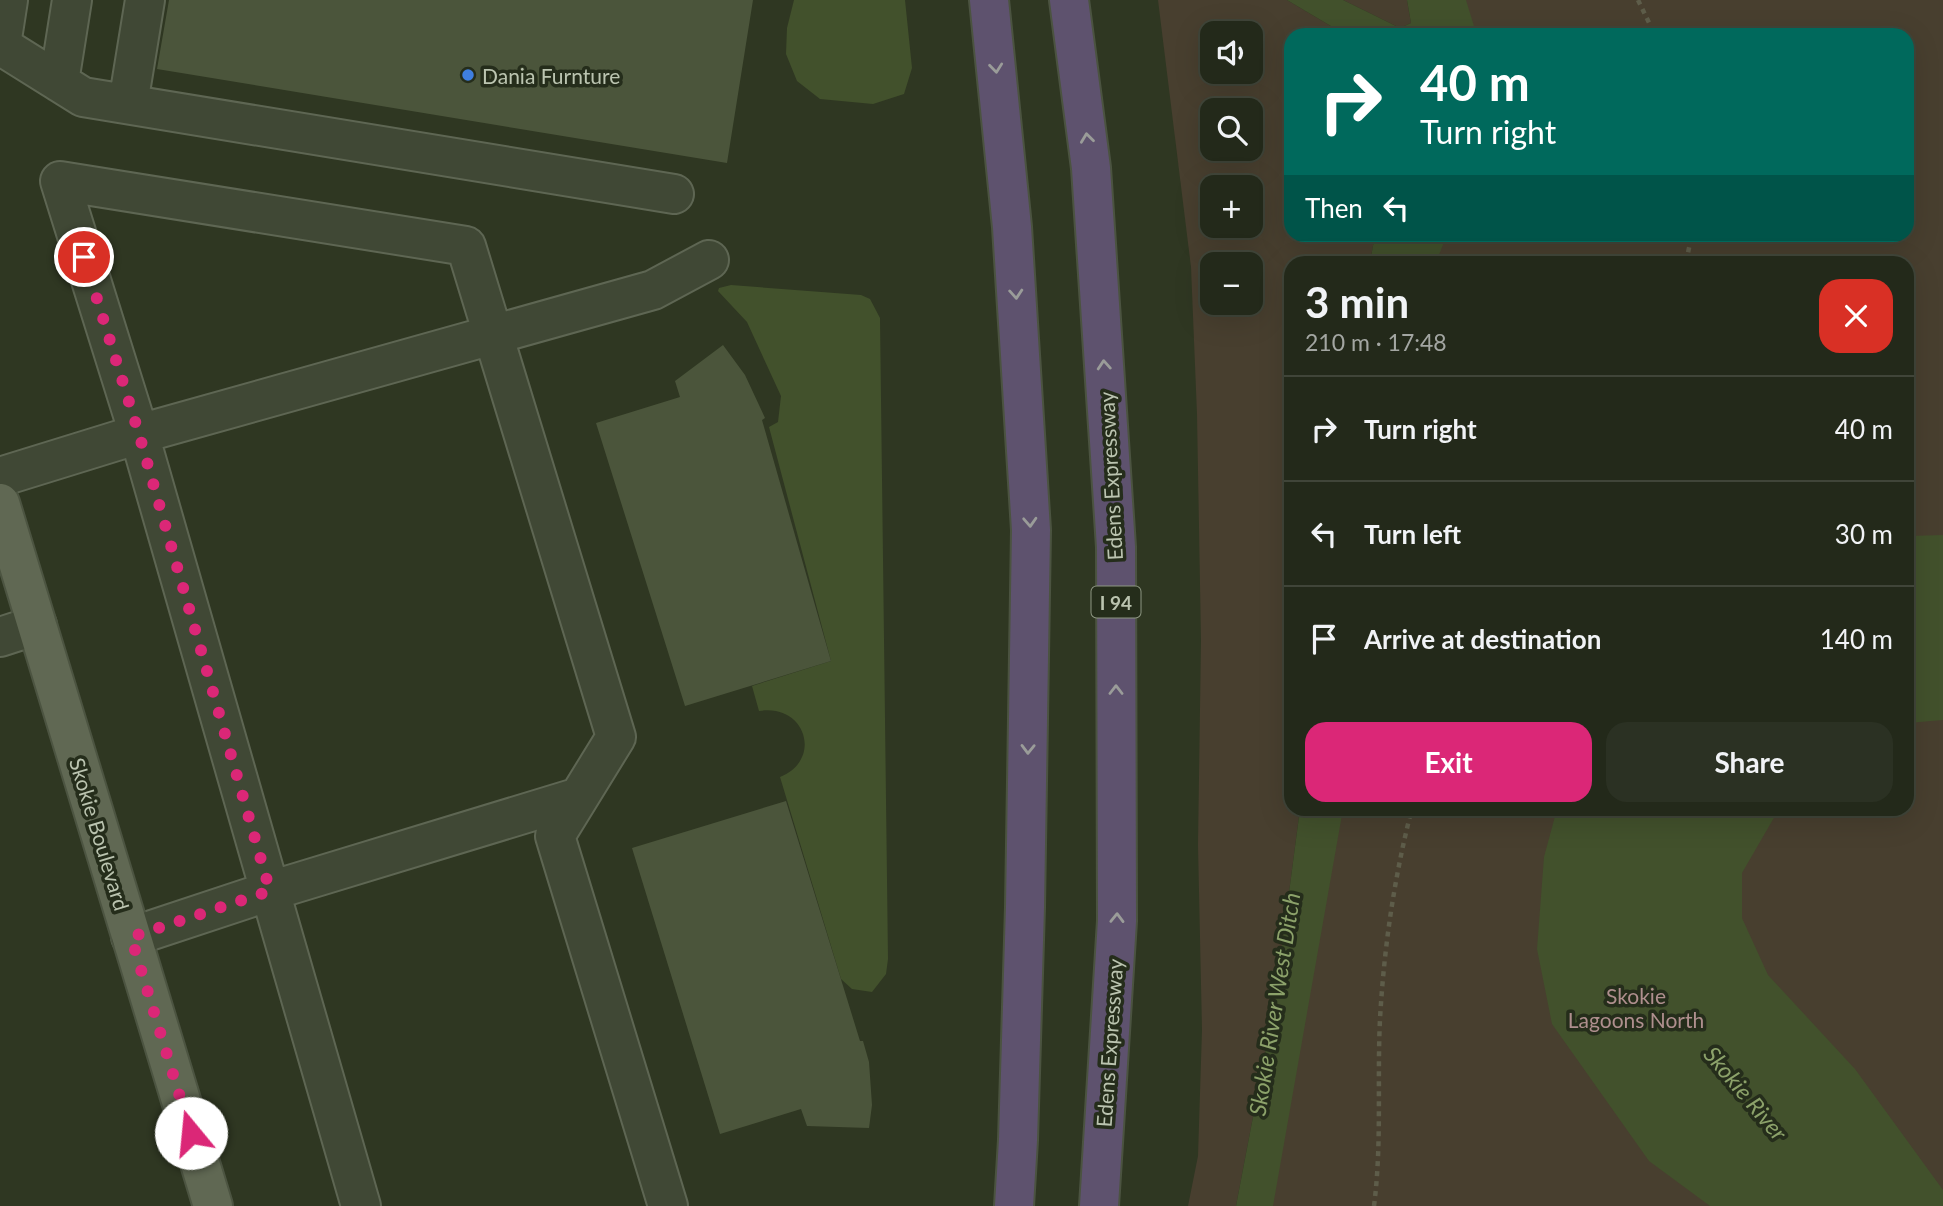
<!DOCTYPE html>
<html lang="en">
<head>
<meta charset="utf-8">
<style>
  body { margin:0; font-family:Lato,sans-serif; background:#2b3123; color:#f1f3f6; height:100vh; display:flex; flex-direction:column; font-size:26px; white-space:nowrap }
  * { box-sizing:border-box; margin:0 }
  p { font-size:23px; color:#a3a6a2 }
  .icon { flex:none; width:38px; height:38px; fill:none; stroke:currentColor; stroke-width:2; stroke-linecap:round; stroke-linejoin:round }
  .map { position:relative; flex:1; overflow:hidden }
  .details { position:absolute; left:1284px; top:256px; width:630px; height:560px; display:flex; flex-direction:column; background:#23291a; border-radius:21px; box-shadow:0 7px 28px #0002,0 0 0 2px #404539 }
  .details>* { flex:none }
  .hud { position:absolute; left:1284px; top:28px; width:630px; height:214px; border-radius:21px; box-shadow:0 7px 28px #0002,0 0 0 2px #404539; background:#00695c; color:#fff; overflow:hidden }
  .controls { position:absolute; left:1200px; top:21px; display:grid; gap:14px }
  .controls a { display:grid; place-items:center; width:63px; height:63px; border-radius:14px; background:#23291a; box-shadow:0 7px 28px #0002,0 0 0 2px #404539; font-size:35px }
  .pin { position:absolute; display:grid; place-items:center; width:60px; height:60px; color:#fff; margin:-30px; border:4px solid #fff; border-radius:50%; box-shadow:0 2px 7px #0007 }
  .me { position:absolute; width:77px; margin:-38px; rotate:343deg; stroke-linejoin:round; filter:drop-shadow(0 0 5px #0008) }
  .turn { display:flex; align-items:center; gap:24px; height:147px; padding:0 21px; font-size:32px }
  .turn .icon { width:91px; height:91px; stroke-width:2.5 }
  .turn b { display:block; font-size:49px; line-height:60px }
  .then { display:flex; align-items:center; height:66px; padding:0 21px; background:#0003; gap:14px; font-size:26px }
  .round { display:grid; place-items:center; flex:none; width:74px; height:74px; border-radius:21px; background:#2b3123 }
  .overview { display:flex; align-items:center; justify-content:space-between; height:119px; padding:0 21px }
  h1 { font-size:42px; font-weight:700; line-height:52px }
  .action { display:flex; gap:14px; margin-top:auto; padding:14px 21px }
  .action a { flex:1; height:80px; border-radius:21px; background:#db2777; color:#fff; font-size:28px; font-weight:700; line-height:80px; text-align:center }
  .action a+a { background:#2b3123; color:#f1f3f6 }
  ul { padding:0; list-style:none }
  li { display:flex; align-items:center; gap:21px; height:105px; padding:0 21px; border-top:2px solid #404539 }
  li div { flex:1 }
  li b { display:block; font-size:26px }
  li em { font-style:normal }
  .map>svg:first-child { display:block }
  .green { fill:#483f2f; fill-rule:evenodd }
  .water { fill:#42512c }
  .building { fill:#4b553b }
  .lines { fill:none; stroke-linecap:round; stroke-linejoin:round }
  .minor-casing { stroke:#5e6653; stroke-width:42 }
  .major-casing { stroke:#4c5441; stroke-width:42 }
  .highway-casing { stroke:#4b5340; stroke-width:42 }
  .path { stroke:#5e5d4a; stroke-width:4.5; stroke-dasharray:5 5; stroke-linecap:butt }
  .minor { stroke:#404835; stroke-width:38 }
  .major { stroke:#606853; stroke-width:38 }
  .highway { stroke:#5e526e; stroke-width:38 }
  .oneway { stroke:#9a9c99 }
  .route { stroke:#db2777; stroke-width:12; stroke-dasharray:0 21.6 }
  .shop-dot { fill:#3f7fe0; stroke:#252d1b; stroke-width:2.5 }
  .labels { text-anchor:middle; dominant-baseline:central; stroke-width:7; stroke-linejoin:round; paint-order:stroke }
  .shield { fill:#252d1b; stroke:#8e9783; stroke-width:2 }
  .shield-label { font-size:19px; font-weight:bold; fill:#bbc4b0 }
  .poi-label { font-size:21px; fill:#bbc4b0; stroke:#252d1b; text-anchor:start }
  .street-label { font-size:21px; fill:#bbc4b0; stroke:#252d1b }
  .park-label { font-size:21px; fill:#af8f8e; stroke:#252d1b }
  .water-label { font-size:23px; font-style:italic; fill:#8ca26a; stroke:#252d1b }
</style>
</head>
<body>
<div class="map">
<svg width="1943" height="1206" viewBox="0 0 1943 1206">
  <rect width="100%" height="100%" fill="#2f3722"/>
  <!-- green -->
  <path class="green" d="M 1158,0 L 1287,0 L 1346,35 L 1292,35 L 1292,234 L 1375,235 L 1370,262 L 1292,262 L 1292,808 L 1300,809 L 1274,1007 L 1236,1206 L 1188,1206 L 1198,1156 L 1202,1030 L 1198,845 L 1201,641 L 1197,414 L 1191,267 ZM 1213,33 L 1251,33 L 1251,72 L 1213,72 ZM 1213,110 L 1251,110 L 1251,149 L 1213,149 ZM 1213,187 L 1251,187 L 1251,226 L 1213,226 ZM 1213,264 L 1251,264 L 1251,303 L 1213,303 Z
    M 1343,0 L 1407,0 L 1411,23 L 1400,28 Z
    M 1448,0 L 1943,0 L 1943,1206 L 1260,1206 L 1325,809 L 1908,808 L 1908,262 L 1421,262 L 1426,235 L 1908,234 L 1908,35 L 1447,35 Z"/>
  <!-- water -->
  <path class="water" d="M 794,0 L 905,0 L 912,68 L 904,94 L 873,104 L 820,99 L 797,81 L 786,54 L 787,28 Z
    M 1287,0 L 1343,0 L 1400,28 L 1411,23 L 1407,0 L 1466,0 L 1474,26 L 1474,35 L 1346,35 Z
    M 1375,235 L 1375,234 L 1447,235 L 1436,262 L 1370,262 Z
    M 731,285 L 861,295 L 870,299 L 880,318 L 888,959 L 886,974 L 872,992 L 852,989 L 841,979 L 780,777 C 823,760 806,703 759,711 L 752,686 L 831,661 L 769,427 L 778,422 L 781,396 L 747,322 L 718,291 L 719,288 Z
    M 1943,535 L 1943,720 L 1908,723 L 1908,536 Z
    M 1300,809 L 1343,809 L 1273,1206 L 1236,1206 L 1274,1007 Z
    M 1557,809 L 1779,809 L 1742,873 L 1742,918 L 1768,975 L 1855,1069 L 1943,1190 L 1943,1206 L 1710,1206 L 1649,1161 L 1552,1024 L 1537,949 L 1544,857 Z"/>
  <!-- building -->
  <path class="building" d="M 169,0 L 753,0 L 727,163 L 157,69 Z
    M 723,345 L 745,375 L 765,418 L 762,420 L 831,661 L 685,706 L 596,423 L 680,397 L 675,381 Z
    M 786,801 L 860,1041 L 863,1041 L 869,1062 L 872,1105 L 869,1128 L 807,1126 L 801,1109 L 720,1134 L 632,848 Z"/>
  <g class="lines">
    <defs>
      <path id="minor" d="M 0,45 L 83,97 L 674,194
        M 1,45 L 8,0
        M 59,82 L 72,0
        M 128,104 L 145,0
        M 0,477 L 139,434 L 60,181 L 466,246 L 616,737 L 555,836 L 668,1206
        M 0,637 L 37,625
        M 131,937 L 270,891 L 139,434 L 653,290 L 709,260
        M 361,1206 L 270,891 L 579,797"/>
      <path id="major" d="M 0,503 L 213,1206"/>
      <path id="highway" d="M 989,0 L 1012,227 L 1031,530 L 1025,907 L 1018,1140 L 1014,1206
        M 1069,0 L 1091,168 L 1116,547 L 1117,921 L 1099,1206"/>
    </defs>
    <!-- minor casing -->
    <use href="#minor" class="minor-casing"/>
    <!-- major casing -->
    <use href="#major" class="major-casing"/>
    <!-- highway casing -->
    <use href="#highway" class="highway-casing"/>
    <!-- path -->
    <path class="path" d="M 1638,0 L 1655,35
      M 1686,262 L 1692,234
      M 1374,1206 C 1382,1144 1377,1082 1380,1019 C 1384,948 1394,878 1412,808"/>
    <!-- minor -->
    <use href="#minor" class="minor"/>
    <!-- major -->
    <use href="#major" class="major"/>
    <!-- highway -->
    <use href="#highway" class="highway"/>
  </g>
  <!-- one-way arrows -->
  <defs><path id="oneway-chevron" d="M-2-3.5L2.5 0L-2 3.5" fill="none" stroke-width="1.6" stroke-linecap="round" stroke-linejoin="round" transform="scale(1.75)"/></defs>
  <g class="oneway">
    <use href="#oneway-chevron" transform="translate(996 68) rotate(84)"/>
    <use href="#oneway-chevron" transform="translate(1087 138) rotate(-97)"/>
    <use href="#oneway-chevron" transform="translate(1016 294) rotate(86)"/>
    <use href="#oneway-chevron" transform="translate(1104 365) rotate(-94)"/>
    <use href="#oneway-chevron" transform="translate(1030 522) rotate(87)"/>
    <use href="#oneway-chevron" transform="translate(1116 690) rotate(-90)"/>
    <use href="#oneway-chevron" transform="translate(1028 749) rotate(91)"/>
    <use href="#oneway-chevron" transform="translate(1117 918) rotate(-89)"/>
  </g>
  <g class="lines">
    <!-- route -->
    <path class="route" d="M 84,257 L 139,434 L 270,891 L 131,937 L 191,1133"/>
  </g>
  <!-- markers -->
  <circle class="shop-dot" cx="468" cy="75" r="7"/>
  <g class="labels">
    <!-- shield labels -->
    <rect class="shield" x="1091.5" y="586.5" width="49" height="31" rx="5"/>
    <g class="shield-label">
      <text x="1116" y="602">I 94</text>
    </g>
    <!-- poi labels -->
    <g class="poi-label">
      <text x="482" y="75">Dania Furnture</text>
    </g>
    <!-- street labels -->
    <g class="street-label">
      <text transform="translate(1110 476) rotate(-93)">Edens Expressway</text>
      <text transform="translate(100 834) rotate(73)">Skokie Boulevard</text>
      <text transform="translate(1109 1043) rotate(-86)">Edens Expressway</text>
    </g>
    <!-- park labels -->
    <g class="park-label">
      <text x="1636" y="995">Skokie<tspan x="1636" dy="24">Lagoons North</tspan></text>
    </g>
    <!-- water labels -->
    <g class="water-label">
      <text transform="translate(1274 1004) rotate(-81)">Skokie River West Ditch</text>
      <text transform="translate(1746 1093) rotate(50)">Skokie River</text>
    </g>
  </g>
</svg>
<div class="controls">
<a><svg class="icon" aria-label="sound" viewBox="0 0 24 24"><path d="M4 9h4l5-4v14l-5-4H4zM17 9q2 3 0 6"/></svg></a>
<a><svg class="icon" aria-label="search" viewBox="0 0 24 24"><circle cx="10" cy="10" r="6"/><path d="M15 15l6 6"/></svg></a>
<a>+</a>
<a>−</a>
</div>
<div class="pin" style="left:84px;top:257px;background:#d93025"><svg class="icon" aria-label="arrive" viewBox="0 0 24 24"><path d="M6 21V4h12l-3 4 3 4H6"/></svg></div>
<svg class="me" style="left:191px;top:1133px" viewBox="-20 -20 40 40"><circle r="19" fill="#fff"/><path d="M0-13L10 11 0 6-10 11z" fill="#db2777"/></svg>
<div class="hud">
<div class="turn"><svg class="icon" aria-label="right" viewBox="0 0 24 24"><path d="M7 20v-9h11M14 6l5 5-5 5"/></svg><div><b>40 m</b>Turn right</div></div>
<div class="then">Then<svg class="icon" aria-label="left" viewBox="0 0 24 24"><path d="M17 20v-9H6M10 6l-5 5 5 5"/></svg></div>
</div>
<section class="details">
<div class="overview"><div><h1>3 min</h1><p>210 m · 17:48</p></div><a class="round" style="background:#d93025;color:#fff"><svg class="icon" aria-label="close" viewBox="0 0 24 24"><path d="M6 6l12 12M18 6L6 18"/></svg></a></div>
<ul>
<li><svg class="icon" aria-label="right" viewBox="0 0 24 24"><path d="M7 20v-9h11M14 6l5 5-5 5"/></svg><div><b>Turn right</b></div><em>40 m</em></li>
<li><svg class="icon" aria-label="left" viewBox="0 0 24 24"><path d="M17 20v-9H6M10 6l-5 5 5 5"/></svg><div><b>Turn left</b></div><em>30 m</em></li>
<li><svg class="icon" aria-label="arrive" viewBox="0 0 24 24"><path d="M6 21V4h12l-3 4 3 4H6"/></svg><div><b>Arrive at destination</b></div><em>140 m</em></li>
</ul>
<div class="action"><a>Exit</a><a>Share</a></div>
</section>
</div>
</body>
</html>
